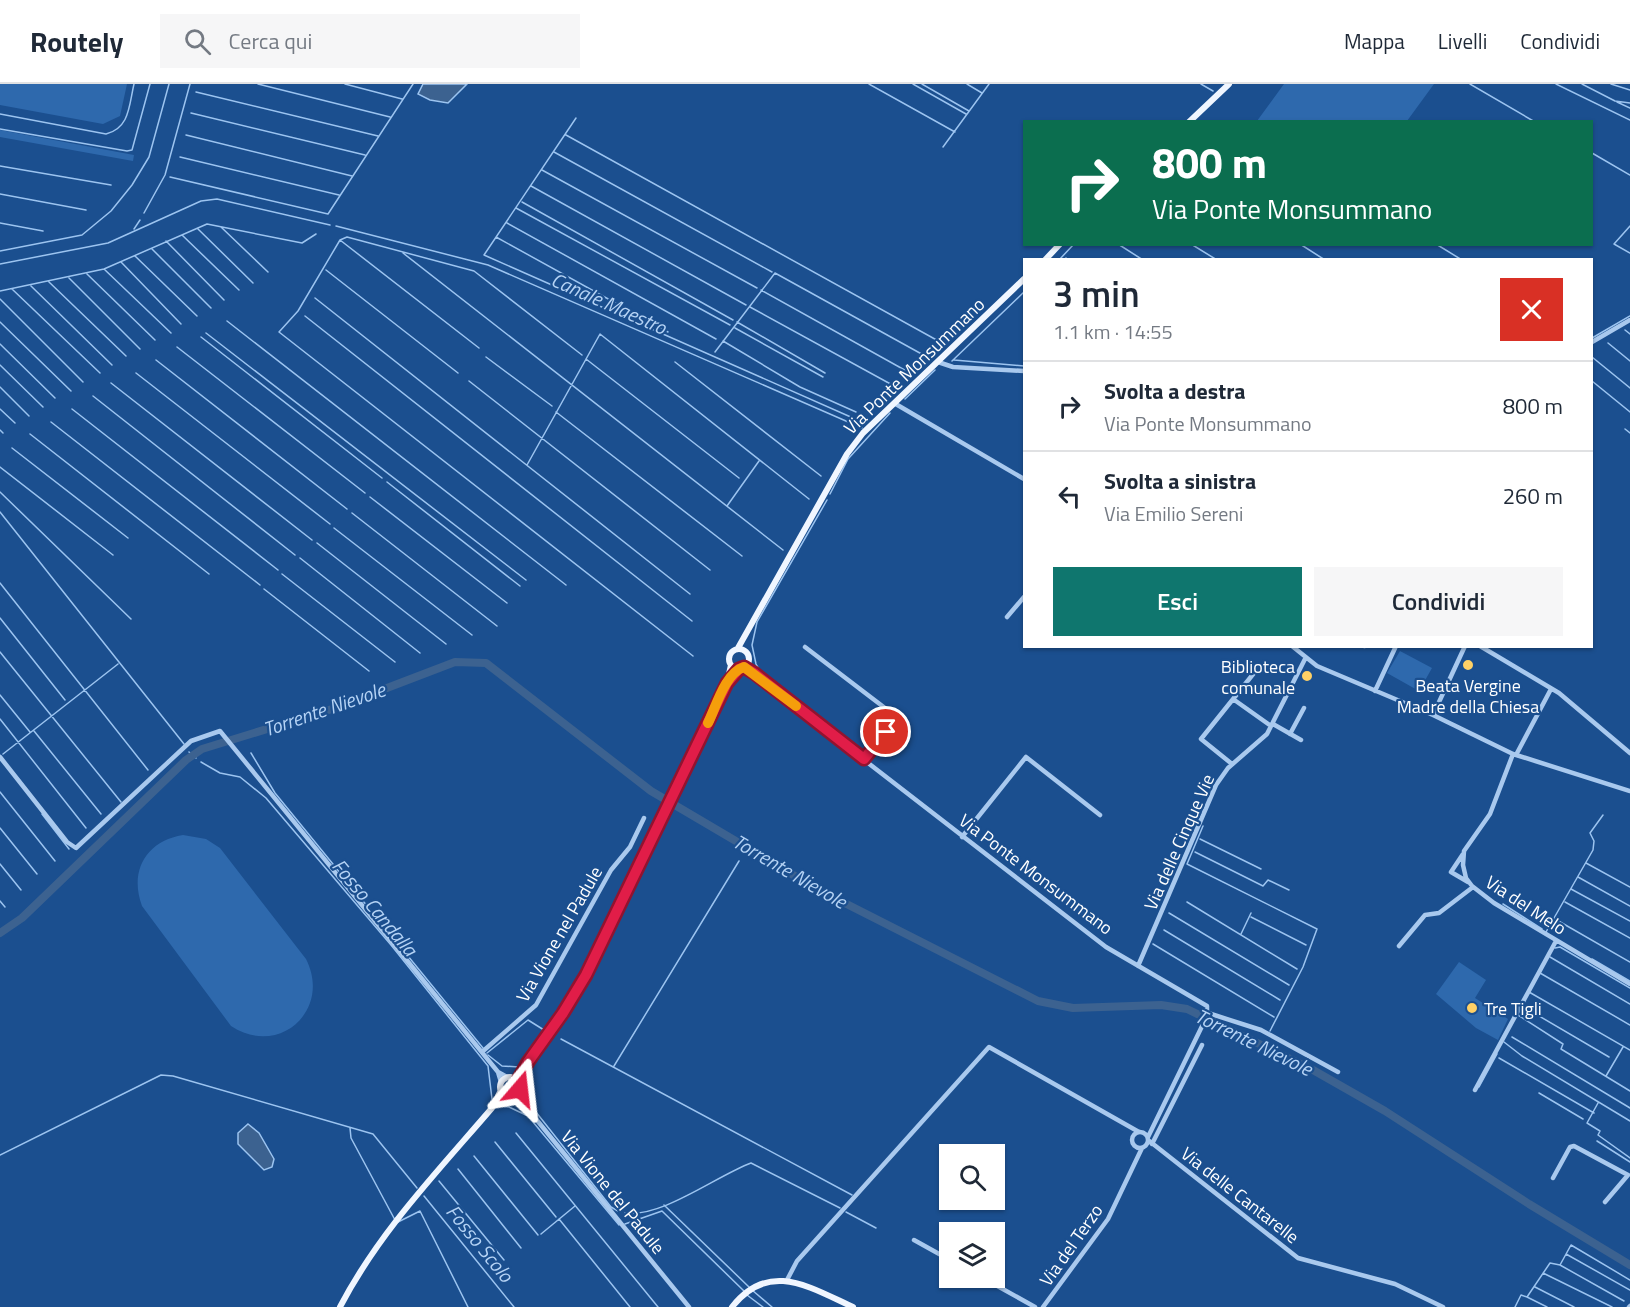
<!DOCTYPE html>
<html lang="it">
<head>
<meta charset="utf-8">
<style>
  body { margin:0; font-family:"Titillium Web",sans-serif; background:#f6f6f7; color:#1f2937; height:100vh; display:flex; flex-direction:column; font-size:22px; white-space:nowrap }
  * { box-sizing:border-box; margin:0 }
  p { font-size:20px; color:#747a83 }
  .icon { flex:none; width:33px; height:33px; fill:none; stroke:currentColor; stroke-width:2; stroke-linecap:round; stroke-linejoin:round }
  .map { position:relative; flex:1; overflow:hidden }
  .details { position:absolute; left:1023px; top:174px; width:570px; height:390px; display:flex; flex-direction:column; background:#fff; border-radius:0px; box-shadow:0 2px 4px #0004 }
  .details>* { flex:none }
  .hud { position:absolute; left:1023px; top:36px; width:570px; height:126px; border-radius:0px; box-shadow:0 2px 4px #0004; background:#0b6e4f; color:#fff; overflow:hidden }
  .tools { position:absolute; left:939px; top:1060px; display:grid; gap:12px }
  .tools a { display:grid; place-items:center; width:66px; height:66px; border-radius:0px; background:#fff; box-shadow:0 2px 4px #0004; font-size:30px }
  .pin { position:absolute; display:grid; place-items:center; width:51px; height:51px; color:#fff; margin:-26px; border:3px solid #fff; border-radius:50%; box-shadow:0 2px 6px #0007 }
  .me { position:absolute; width:66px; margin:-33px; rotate:17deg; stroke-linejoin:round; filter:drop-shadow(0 0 4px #0008) }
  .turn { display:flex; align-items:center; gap:21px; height:126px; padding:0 30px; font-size:27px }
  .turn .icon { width:78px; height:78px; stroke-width:2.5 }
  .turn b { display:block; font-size:42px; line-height:51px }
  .round { display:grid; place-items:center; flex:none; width:63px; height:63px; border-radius:0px; background:#f6f6f7 }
  .overview { display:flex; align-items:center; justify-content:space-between; height:102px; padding:0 30px }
  h1 { font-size:36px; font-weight:600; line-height:45px }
  .cta { display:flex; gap:12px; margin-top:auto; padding:12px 30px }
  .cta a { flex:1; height:69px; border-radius:0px; background:#0f766e; color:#fff; font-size:24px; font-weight:600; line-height:69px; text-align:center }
  .cta a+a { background:#f6f6f7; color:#1f2937 }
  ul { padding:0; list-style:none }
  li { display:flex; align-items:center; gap:18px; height:90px; padding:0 30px; border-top:2px solid #e0e1e3 }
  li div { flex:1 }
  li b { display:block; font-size:22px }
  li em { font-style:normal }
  header { display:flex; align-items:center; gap:36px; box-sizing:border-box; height:84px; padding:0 30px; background:#fff; border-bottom:2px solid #e0e1e3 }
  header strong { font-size:28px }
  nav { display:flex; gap:33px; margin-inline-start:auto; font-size:21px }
  .search { width:420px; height:54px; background:#f6f6f7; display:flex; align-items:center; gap:15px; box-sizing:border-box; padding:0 21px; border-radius:0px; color:#747a83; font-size:22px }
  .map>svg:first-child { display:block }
  .green { fill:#2e69ad }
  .water { fill:#3c6290; stroke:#9cc4f0; stroke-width:1.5 }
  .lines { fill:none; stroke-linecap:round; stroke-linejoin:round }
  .stream { stroke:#9cc4f0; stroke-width:1.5 }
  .river { stroke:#3c6290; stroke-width:8 }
  .minor { stroke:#a9c9ee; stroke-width:4.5 }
  .major { stroke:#f0f6ff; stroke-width:6 }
  .route-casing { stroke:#92132f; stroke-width:15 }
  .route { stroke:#e11d48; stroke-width:10 }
  .slow { stroke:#f59e0b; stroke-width:10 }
  .poi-dot { fill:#ffd166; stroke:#1b4f8f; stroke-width:2 }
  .labels { text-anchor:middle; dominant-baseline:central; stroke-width:4.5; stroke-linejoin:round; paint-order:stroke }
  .street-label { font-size:18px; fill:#fff; stroke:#1b4f8f }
  .poi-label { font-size:18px; fill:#fff; stroke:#1b4f8f; text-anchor:end }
  .water-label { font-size:20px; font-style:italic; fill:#b5d3f5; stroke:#1b4f8f }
</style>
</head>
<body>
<header>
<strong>Routely</strong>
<div class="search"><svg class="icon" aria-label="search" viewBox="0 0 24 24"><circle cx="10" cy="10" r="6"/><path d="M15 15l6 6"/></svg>Cerca qui</div>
<nav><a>Mappa</a><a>Livelli</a><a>Condividi</a></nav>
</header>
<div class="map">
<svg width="1630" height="1223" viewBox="0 0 1630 1223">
  <rect width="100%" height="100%" fill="#1b4f8f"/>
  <!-- green -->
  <path class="green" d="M 0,0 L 127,0 L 120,32 L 103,40 L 0,21 Z
    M 1284,0 L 1434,0 L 1407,37 L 1257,37 Z
    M 0,46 L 134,71 L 133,77 L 0,53 Z
    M 1400,567 L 1432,584 L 1419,607 L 1387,589 Z
    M 183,751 L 206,755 L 220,764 L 306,875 C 332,926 279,974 231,942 L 142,822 C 129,787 146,757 183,751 Z
    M 1459,878 L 1486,896 L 1475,914 L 1508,935 L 1498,956 L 1476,944 L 1436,910 Z"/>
  <!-- water -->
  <path class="water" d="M 423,0 L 467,0 L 448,19 L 430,16 L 418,10 Z
    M 248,1040 L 259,1049 L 274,1075 L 272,1083 L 264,1086 L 238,1060 L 238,1049 Z"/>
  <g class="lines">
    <!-- stream -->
    <path class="stream" d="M 258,0 L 390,33
      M 345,0 L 402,15
      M 869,0 L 955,48
      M 913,0 L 966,30
      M 922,0 L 969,27
      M 967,0 L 982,9
      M 1201,0 L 1213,7
      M 1470,0 L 1535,38
      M 1556,0 L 1630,36
      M 1582,0 L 1615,17 L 1630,19
      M 1611,0 L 1630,6
      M 196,8 L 378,52
      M 1617,18 L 1630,24
      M 191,29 L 365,71
      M 0,30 L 106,50 C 130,44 129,21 134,0
      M 576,34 L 484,171 L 853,334
      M 0,45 L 127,67 L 132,66 L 150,0
      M 186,51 L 352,92
      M 566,51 L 942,259
      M 943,63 L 989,0
      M 554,68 L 772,188
      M 1592,69 L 1630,91
      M 180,73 L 339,111
      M 0,82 L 111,101
      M 542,86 L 757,204
      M 170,93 L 328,130 L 413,0
      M 531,102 L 746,221
      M 0,110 L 86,126
      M 522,118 L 733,236
      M 516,124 L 730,241
      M 144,129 L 165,91 L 190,0
      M 0,139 L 43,147
      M 507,139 L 716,255
      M 336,142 L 488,181 L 862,344
      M 1630,142 L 1614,160 L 1630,169
      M 221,143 L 268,188
      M 134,145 L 140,136
      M 198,145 L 253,199
      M 182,151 L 239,206
      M 496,153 L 668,248
      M 340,156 L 479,264
      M 166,157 L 224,216
      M 1118,160 L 1143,176
      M 1191,160 L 1217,176
      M 1300,160 L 1325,176
      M 1436,160 L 1462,176
      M 152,165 L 211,224
      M 0,167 L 82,151 L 111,127 L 132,101 L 149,73 L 169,0
      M 403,169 L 783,466
      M 135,172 L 197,232
      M 1066,174 L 1069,176
      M 1059,176 L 1074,160
      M 121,178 L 181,240
      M 0,180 L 108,159 L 201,117 L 217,115 L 330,141
      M 104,185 L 171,249
      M 326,186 L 458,289
      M 87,190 L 155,256
      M 69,194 L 140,265
      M 49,198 L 126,272
      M 31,202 L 112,281
      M 12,205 L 100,289
      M 761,206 L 910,289
      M 0,207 L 104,185 L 207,140 L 302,159 L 316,150
      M 315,214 L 690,510
      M 0,215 L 83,298
      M 750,223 L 896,303
      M 305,232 L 692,537
      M 227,237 L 566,501
      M 0,238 L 71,307
      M 737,238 L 825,289
      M 735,244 L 823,293
      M 1625,246 L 1630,250
      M 206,249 L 526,496
      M 201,253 L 382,394
      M 1592,254 L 1630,232
      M 723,257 L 800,303 L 856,328
      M 1608,259 L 1630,277
      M 0,260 L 55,314
      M 177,263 L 365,409
      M 715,268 L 775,189 L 927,273
      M 582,271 L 474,187 L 347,153 L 340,156 L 298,227 L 279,248 L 693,572
      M 486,273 L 552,322
      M 1592,273 L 1630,304
      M 586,275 L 739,394
      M 156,276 L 347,425
      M 954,276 L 1024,282
      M 952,277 L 1024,208
      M 675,278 L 821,392
      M 0,281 L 43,323
      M 136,289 L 330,440
      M 469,297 L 710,486
      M 1592,297 L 1630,328
      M 111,299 L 312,456
      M 0,303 L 29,332
      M 93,312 L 295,471
      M 905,315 L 935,286
      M 0,325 L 15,339
      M 72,325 L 278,486
      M 556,328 L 742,472
      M 51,338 L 260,501
      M 1625,345 L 1630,349
      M 0,346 L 3,349
      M 30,350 L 209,490
      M 12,364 L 128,454
      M 527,381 L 600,250 L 809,415
      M 0,383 L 113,471
      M 387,398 L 520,502
      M 0,408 L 131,535
      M 830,410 L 848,375 L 890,329
      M 370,413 L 507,519
      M 727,422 L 759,377
      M 0,428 L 184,660
      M 352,429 L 497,542
      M 334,444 L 472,551
      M 317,459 L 446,560
      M 300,474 L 420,569
      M 282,490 L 395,578
      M 0,499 L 148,686
      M 264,505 L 369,587
      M 0,534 L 65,616
      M 0,568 L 121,718
      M 764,594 L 756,580 L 752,561 L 757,538 L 827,416
      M 0,611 L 30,648
      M 0,635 L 86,744
      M 34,647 L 101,730
      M 189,668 L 196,674
      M 251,669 L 275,709 L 483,964
      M 3,670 L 118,580
      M 201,678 L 220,689 L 240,693 L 266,714 L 391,861 L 488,982 L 492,1015
      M 0,708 L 55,777
      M 42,730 L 69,765
      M 1203,742 L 1187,780 L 1317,845 L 1303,883 L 1270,947
      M 0,744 L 37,790
      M 1200,755 L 1261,785
      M 1195,768 L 1263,802 L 1268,796 L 1289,806
      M 1586,779 L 1630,803
      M 0,780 L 21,806
      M 1578,793 L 1630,822
      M 1571,805 L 1630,837
      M 0,817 L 5,823
      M 1187,818 L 1297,885
      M 1565,818 L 1630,854
      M 1503,820 L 1542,845
      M 1169,829 L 1289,901
      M 1251,833 L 1306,861
      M 1555,835 L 1630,878
      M 1164,846 L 1280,916
      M 1546,848 L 1593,766 L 1594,757 L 1590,749 L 1603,731
      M 1241,850 L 1251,829
      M 1153,860 L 1274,933
      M 1555,864 L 1560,863 L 1630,904
      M 1550,873 L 1630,920
      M 1592,875 L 1630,897
      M 1540,889 L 1630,941
      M 1529,908 L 1630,966
      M 1522,922 L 1609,973
      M 1518,931 L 1563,960 L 1561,965 L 1630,1007
      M 1512,953 L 1630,1024
      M 561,955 L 852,1111
      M 1504,958 L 1522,972 L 1630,1037
      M 487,969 L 528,936 L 544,946
      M 488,971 L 502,982 L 519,983
      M 1499,974 L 1594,1029
      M 614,982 L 739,777
      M 526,990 L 532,1023 L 611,1123 L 618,1127
      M 1606,992 L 1623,963
      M 1479,1003 L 1497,970
      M 1539,1009 L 1583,1035
      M 1598,1019 L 1587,1039 L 1600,1047 L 1598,1051 L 1630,1074
      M 499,1022 L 509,1023 L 528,1032 L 619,1141
      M 350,1044 L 351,1054 L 395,1136
      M 516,1049 L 658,1223
      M 1597,1057 L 1630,1078
      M 495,1058 L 556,1133
      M 0,1071 L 161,991 L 173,992 L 373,1050 L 417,1104
      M 474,1072 L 538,1151
      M 458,1085 L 521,1164
      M 439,1097 L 504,1176
      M 424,1112 L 514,1223
      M 664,1121 L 749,1203
      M 846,1128 L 876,1144
      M 625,1129 C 662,1134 716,1092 751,1079 L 840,1124
      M 559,1135 L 630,1223
      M 398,1138 L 420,1127 L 468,1223
      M 625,1140 L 662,1127 L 744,1207
      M 541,1150 L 575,1122
      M 1566,1170 L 1630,1206
      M 1560,1181 L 1624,1217
      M 1543,1189 L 1612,1223
      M 1535,1203 L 1574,1223
      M 752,1206 L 772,1223
      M 747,1211 L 763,1223
      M 1527,1213 L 1547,1223
      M 1515,1223 L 1521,1211 L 1527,1213 L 1550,1179 L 1560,1181 L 1571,1161 L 1630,1196"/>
    <!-- river -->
    <path class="river" d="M 0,849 L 22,834 L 186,676 L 202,665 L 332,625 L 455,578 L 486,579 L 651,707 L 817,805 L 1038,917 L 1073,924 L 1161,921 L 1187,925 L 1313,986 L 1385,1027 L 1529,1120 L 1630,1181"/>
    <!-- minor -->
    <path class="minor" d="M 1592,258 L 1630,236
      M 938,278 L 953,283 L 1024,287
      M 894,319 L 1024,395
      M 1007,533 L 1024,513
      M 1292,562 L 1317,582 L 1433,631 L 1513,670 L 1630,707
      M 1364,562 L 1365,562
      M 1480,562 L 1559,609 L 1630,669
      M 805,563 L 898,634 L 864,675
      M 748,578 L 754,589
      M 744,583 L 1106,863 L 1207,922 L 1207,932 L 1148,1053
      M 1375,607 L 1396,562
      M 1233,615 L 1271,642
      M 1433,631 L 1465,562
      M 1273,640 L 1301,656
      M 1290,650 L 1304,624
      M 1513,670 L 1490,730 L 1464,767 L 1463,781 L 1466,794 L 1472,802 L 1494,819 L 1630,900
      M 1516,671 L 1551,605
      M 0,673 L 67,758 L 76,764 L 191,657 L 220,647 L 498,988 L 507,993
      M 1232,680 L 1201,655 L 1254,589
      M 962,753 L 1026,673 L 1100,731
      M 1463,770 L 1451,788 L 1468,798
      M 1399,862 L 1425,831 L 1439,829 L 1473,803
      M 1138,882 L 1216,701 L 1228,684 L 1267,650 L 1305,575
      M 1208,929 L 1261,946 L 1338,988
      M 482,968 L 536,921 L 611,786 L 630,763 L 644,734
      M 498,988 L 501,998
      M 1475,1006 L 1556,857
      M 519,1007 L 527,1024 L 689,1223
      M1132 1056a8 8 0 1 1 16 0a8 8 0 1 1-16 0Z
      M 1148,1056 L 1298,1174 L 1395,1200 L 1443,1223
      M 1152,1060 L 1202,961
      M 1553,1094 L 1570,1063 L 1574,1062 L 1628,1091
      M 1605,1118 L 1628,1091
      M 914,1156 L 950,1176
      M 983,1194 L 1035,1223
      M 787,1196 L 797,1177 L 989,963 L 1139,1048
      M 1043,1223 L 1108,1135 L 1142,1064
      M 1629,1223 L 1630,1222"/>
    <!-- major -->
    <path class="major" d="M 1189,38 L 1229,0
      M 1045,176 L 1060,160
      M 738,564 L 847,370 L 863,349 L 1024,195
      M729 575a10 10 0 1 1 20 0a10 10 0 1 1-20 0Z
      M500 1003a10 10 0 1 1 20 0a10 10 0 1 1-20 0Z
      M 518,997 L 586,891 L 727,599 L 731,581
      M 340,1223 C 379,1148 438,1087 492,1024 L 501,1006
      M 732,1223 C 769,1176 809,1203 853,1223"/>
  </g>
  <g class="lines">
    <defs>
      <path id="route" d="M 520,1005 L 518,996 L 528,978 L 563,929 L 586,891 L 727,599 L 739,585 L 744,583 L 754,589 L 864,675 L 886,648"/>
    </defs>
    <!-- route casing -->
    <use href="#route" class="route-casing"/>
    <!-- route -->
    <use href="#route" class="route"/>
    <!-- slow -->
    <path class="slow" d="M 708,639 C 716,623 725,589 744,583 L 796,622"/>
  </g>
  <!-- markers -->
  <g class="poi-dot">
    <circle cx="1468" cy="581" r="6"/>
    <circle cx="1307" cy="592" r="6"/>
    <circle cx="1472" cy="924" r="6"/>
  </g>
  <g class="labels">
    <!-- street labels -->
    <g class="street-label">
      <text transform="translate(914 282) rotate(-44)">Via Ponte Monsummano</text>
      <text transform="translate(1179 758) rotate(-66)">Via delle Cinque Vie</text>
      <text transform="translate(1036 790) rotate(37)">Via Ponte Monsummano</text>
      <text transform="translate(1526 821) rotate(33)">Via del Melo</text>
      <text transform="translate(559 850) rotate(-60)">Via Vione nel Padule</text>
      <text transform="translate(613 1108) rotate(51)">Via Vione del Padule</text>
      <text transform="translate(1240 1111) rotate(38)">Via delle Cantarelle</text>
      <text transform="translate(1071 1161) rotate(-55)">Via del Terzo</text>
    </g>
    <!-- poi labels -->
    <g class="poi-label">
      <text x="1295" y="582">Biblioteca<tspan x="1295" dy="21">comunale</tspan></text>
      <text x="1468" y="601" text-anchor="middle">Beata Vergine<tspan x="1468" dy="21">Madre della Chiesa</tspan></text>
      <text x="1484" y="924" text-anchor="start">Tre Tigli</text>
    </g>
    <!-- water labels -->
    <g class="water-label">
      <text transform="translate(609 219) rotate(24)">Canale Maestro</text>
      <text transform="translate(324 625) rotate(-19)">Torrente Nievole</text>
      <text transform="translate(790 787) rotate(30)">Torrente Nievole</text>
      <text transform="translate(375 823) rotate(50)">Fosso Candalla</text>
      <text transform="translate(1254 958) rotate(26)">Torrente Nievole</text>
      <text transform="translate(480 1159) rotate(51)">Fosso Scolo</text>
    </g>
  </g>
</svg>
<div class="tools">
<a><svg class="icon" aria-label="search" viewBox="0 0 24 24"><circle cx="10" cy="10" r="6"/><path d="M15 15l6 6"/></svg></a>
<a><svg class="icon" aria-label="layers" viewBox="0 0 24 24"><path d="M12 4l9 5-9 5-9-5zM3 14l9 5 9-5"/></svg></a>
</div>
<div class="pin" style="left:886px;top:648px;background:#d93025"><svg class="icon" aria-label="arrive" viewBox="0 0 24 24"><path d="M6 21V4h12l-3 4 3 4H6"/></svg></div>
<svg class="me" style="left:520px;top:1005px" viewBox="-20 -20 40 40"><path d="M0-17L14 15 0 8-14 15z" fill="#e11d48" stroke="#fff" stroke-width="4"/></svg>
<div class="hud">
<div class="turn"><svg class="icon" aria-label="right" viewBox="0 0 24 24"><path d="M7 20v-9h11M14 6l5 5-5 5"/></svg><div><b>800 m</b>Via Ponte Monsummano</div></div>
</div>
<section class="details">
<div class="overview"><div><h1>3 min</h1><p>1.1 km · 14:55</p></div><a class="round" style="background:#d93025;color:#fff"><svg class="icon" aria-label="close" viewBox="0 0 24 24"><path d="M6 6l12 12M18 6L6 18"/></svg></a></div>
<ul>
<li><svg class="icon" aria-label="right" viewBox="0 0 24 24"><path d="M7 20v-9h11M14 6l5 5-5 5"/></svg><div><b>Svolta a destra</b><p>Via Ponte Monsummano</p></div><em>800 m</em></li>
<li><svg class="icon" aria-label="left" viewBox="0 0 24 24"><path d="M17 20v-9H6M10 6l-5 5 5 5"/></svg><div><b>Svolta a sinistra</b><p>Via Emilio Sereni</p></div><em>260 m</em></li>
</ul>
<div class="cta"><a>Esci</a><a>Condividi</a></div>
</section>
</div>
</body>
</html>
